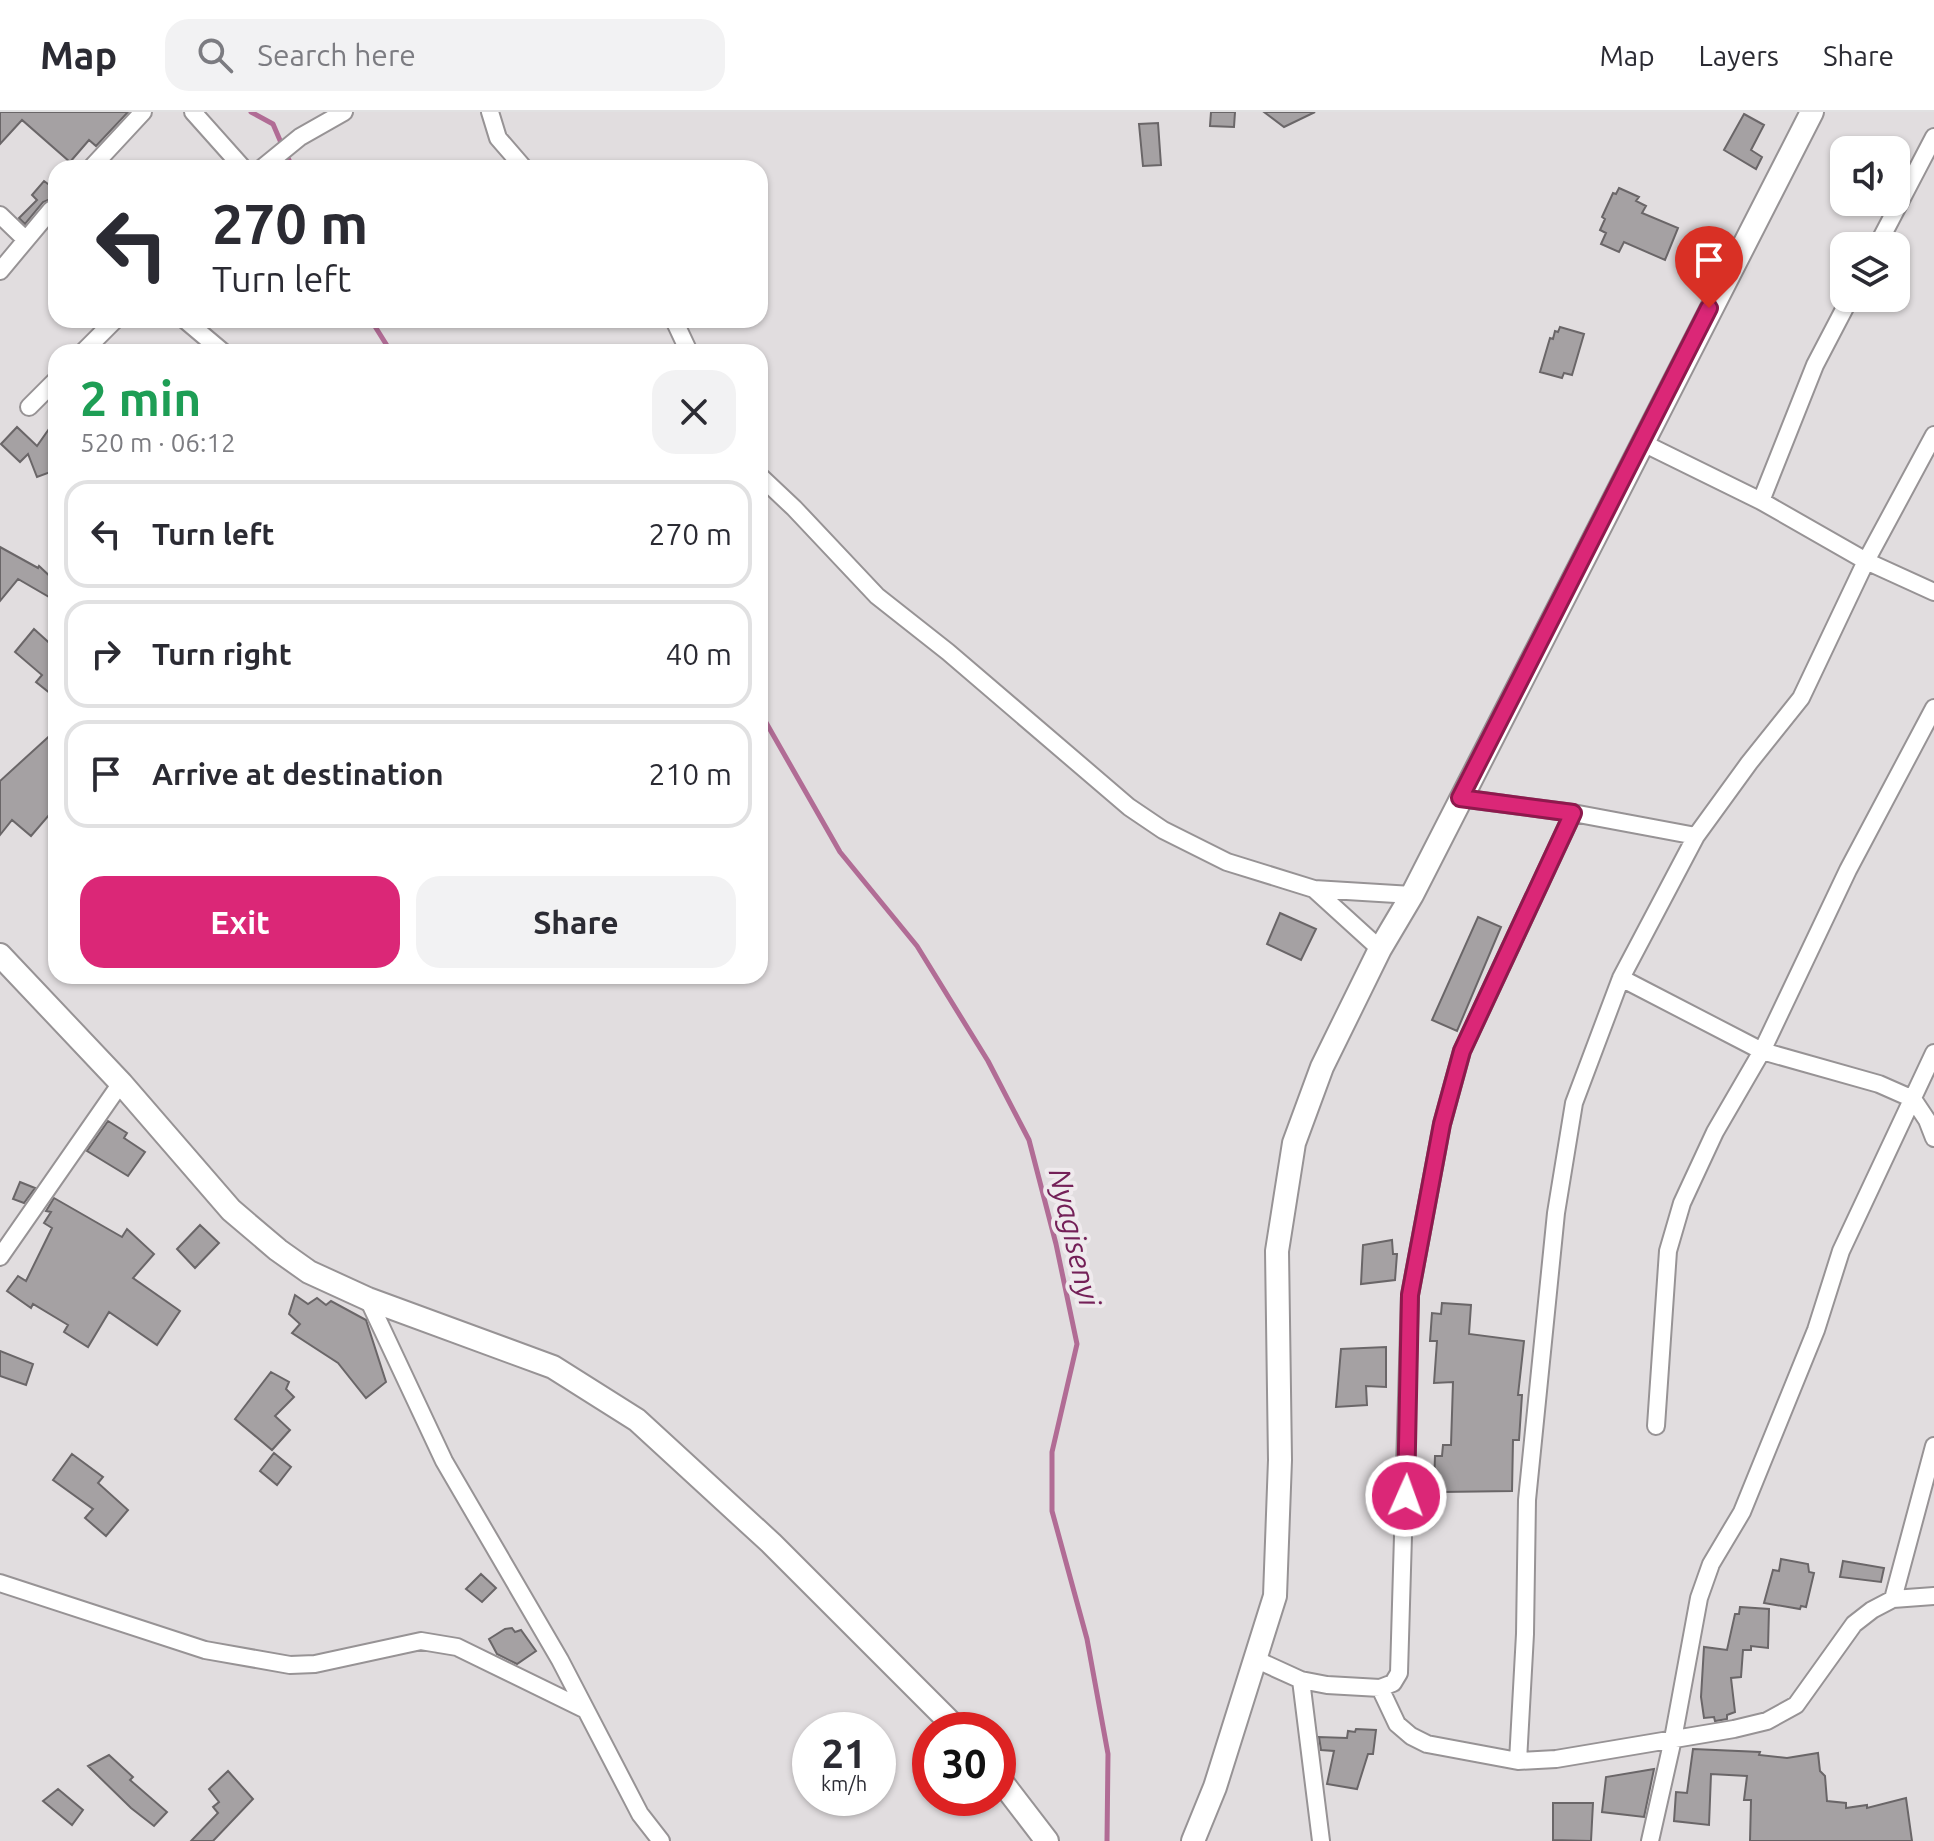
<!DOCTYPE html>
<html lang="en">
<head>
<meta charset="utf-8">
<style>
  body { margin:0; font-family:Ubuntu,sans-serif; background:#f2f2f3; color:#2b2b33; height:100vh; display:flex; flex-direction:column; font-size:30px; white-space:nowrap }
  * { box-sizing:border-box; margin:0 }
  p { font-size:26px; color:#7c7c81 }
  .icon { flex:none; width:44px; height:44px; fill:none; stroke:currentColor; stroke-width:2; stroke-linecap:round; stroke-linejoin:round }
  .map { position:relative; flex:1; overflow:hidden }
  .panel { position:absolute; left:48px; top:232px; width:720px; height:640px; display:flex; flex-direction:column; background:#fff; border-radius:24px; box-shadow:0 2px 6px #0004 }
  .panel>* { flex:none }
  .guide { position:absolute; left:48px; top:48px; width:720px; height:168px; border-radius:24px; box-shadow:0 2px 6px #0004; background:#fff; color:#2b2b33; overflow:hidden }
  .controls { position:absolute; left:1830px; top:24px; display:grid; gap:16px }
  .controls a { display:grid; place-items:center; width:80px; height:80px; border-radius:16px; background:#fff; box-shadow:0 2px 6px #0004; font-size:40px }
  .speed { position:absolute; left:792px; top:1600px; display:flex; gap:16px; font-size:40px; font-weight:700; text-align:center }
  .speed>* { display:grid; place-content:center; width:104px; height:104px; border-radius:50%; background:#fff; box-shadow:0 2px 6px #0004; line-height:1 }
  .speed small { font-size:20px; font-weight:400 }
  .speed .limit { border:12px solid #d22; background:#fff; color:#111 }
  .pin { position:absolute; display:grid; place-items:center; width:68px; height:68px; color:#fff; margin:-82px -34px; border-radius:50% 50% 50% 0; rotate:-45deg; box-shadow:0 0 8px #0007 }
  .pin .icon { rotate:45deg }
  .me { position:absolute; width:88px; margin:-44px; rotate:2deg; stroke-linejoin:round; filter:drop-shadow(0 0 6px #0008) }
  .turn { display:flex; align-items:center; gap:28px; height:168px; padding:0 32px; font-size:36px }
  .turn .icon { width:104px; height:104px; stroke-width:2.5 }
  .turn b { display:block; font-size:56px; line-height:68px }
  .round { display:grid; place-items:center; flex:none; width:84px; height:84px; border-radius:24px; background:#f2f2f3 }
  .summary { display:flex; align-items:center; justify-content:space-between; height:136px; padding:0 32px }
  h1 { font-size:48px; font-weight:700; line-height:60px; color:#1e9e55 }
  .button { display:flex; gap:16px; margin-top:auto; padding:16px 32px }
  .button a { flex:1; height:92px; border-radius:24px; background:#db2777; color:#fff; font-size:32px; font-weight:700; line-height:92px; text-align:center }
  .button a+a { background:#f2f2f3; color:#2b2b33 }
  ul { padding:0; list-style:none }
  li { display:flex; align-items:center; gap:24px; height:108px; margin:0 16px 12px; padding:0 16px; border:4px solid #e1e1e2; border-radius:24px }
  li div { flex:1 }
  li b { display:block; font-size:30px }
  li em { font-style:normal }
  header { display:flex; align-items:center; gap:48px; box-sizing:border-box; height:112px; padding:0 40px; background:#fff; border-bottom:2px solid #e1e1e2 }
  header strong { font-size:38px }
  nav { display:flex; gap:44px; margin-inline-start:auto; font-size:28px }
  .search { width:560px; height:72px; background:#f2f2f3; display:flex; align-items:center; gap:20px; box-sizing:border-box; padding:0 28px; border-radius:24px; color:#7c7c81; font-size:30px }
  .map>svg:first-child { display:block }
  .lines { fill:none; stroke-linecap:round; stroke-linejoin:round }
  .stream { stroke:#b16c95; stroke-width:5 }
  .building { fill:#a5a1a3; stroke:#6a6668; stroke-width:2 }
  .minor-casing { stroke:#979395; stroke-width:20 }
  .secondary-casing { stroke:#979395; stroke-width:26 }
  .minor { stroke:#fff; stroke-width:16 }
  .secondary { stroke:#fff; stroke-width:22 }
  .route-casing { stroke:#8e194d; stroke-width:20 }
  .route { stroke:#db2777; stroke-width:14 }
  .labels { text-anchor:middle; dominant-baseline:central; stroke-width:8; stroke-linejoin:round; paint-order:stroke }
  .water-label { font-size:30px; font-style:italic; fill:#742058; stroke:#efeaed }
</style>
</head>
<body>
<header>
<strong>Map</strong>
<div class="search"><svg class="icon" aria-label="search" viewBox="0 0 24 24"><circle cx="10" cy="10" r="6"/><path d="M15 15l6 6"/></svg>Search here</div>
<nav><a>Map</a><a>Layers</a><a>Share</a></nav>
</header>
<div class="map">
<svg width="1934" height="1729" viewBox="0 0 1934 1729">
  <rect width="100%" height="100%" fill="#e1dddf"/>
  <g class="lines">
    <!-- stream -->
    <path class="stream" d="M 251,0 L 273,12 L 282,33
      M 286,42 L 293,56
      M 371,208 L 391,240
      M 760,600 L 840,740 L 917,834 L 988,949 L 1029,1028 L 1056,1132 L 1077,1232 L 1052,1340 L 1052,1399 L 1087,1527 L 1108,1642 L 1107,1729"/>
  </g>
  <!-- building -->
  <path class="building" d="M 0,0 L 128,0 L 96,34 L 89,28 L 70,50 L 22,8 L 0,32 Z
    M 1211,0 L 1235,0 L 1234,15 L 1210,14 Z
    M 1264,0 L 1315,0 L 1284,15 Z
    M 1744,2 L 1764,13 L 1751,38 L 1762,45 L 1756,57 L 1724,38 Z
    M 1158,11 L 1161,53 L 1143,54 L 1139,12 Z
    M 44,69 L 56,78 L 56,88 L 48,88 L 43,90 L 25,112 L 19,106 L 37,88 L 32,83 Z
    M 1619,76 L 1639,85 L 1636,89 L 1646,94 L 1642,101 L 1678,116 L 1665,148 L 1624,130 L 1619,140 L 1601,132 L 1606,121 L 1600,118 L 1605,107 L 1602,105 L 1613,81 L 1616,82 Z
    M 1560,215 L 1584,222 L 1572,263 L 1564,261 L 1562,266 L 1540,260 L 1550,226 L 1553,227 L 1555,219 L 1558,220 Z
    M 56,307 L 56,340 L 50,343 L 56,358 L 37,365 L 28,342 L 20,350 L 1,332 L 17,315 L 37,334 Z
    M 0,435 L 38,456 L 39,454 L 56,470 L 56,489 L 18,467 L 0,489 Z
    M 34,517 L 56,537 L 56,586 L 36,570 L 42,563 L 15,540 Z
    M 56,618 L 56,695 L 31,724 L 12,708 L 0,723 L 0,669 Z
    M 1280,801 L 1316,817 L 1301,848 L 1267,832 Z
    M 1478,805 L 1501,815 L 1457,919 L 1432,908 Z
    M 108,1009 L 127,1021 L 124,1026 L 145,1040 L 128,1064 L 87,1039 Z
    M 20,1070 L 35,1076 L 24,1091 L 13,1087 Z
    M 54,1086 L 122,1125 L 127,1117 L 154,1142 L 133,1166 L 180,1199 L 157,1233 L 109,1200 L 88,1235 L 64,1220 L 68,1213 L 33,1192 L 31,1196 L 7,1179 L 18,1164 L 26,1169 L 52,1116 L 44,1111 L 51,1100 L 46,1099 Z
    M 200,1113 L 219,1131 L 195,1156 L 177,1137 Z
    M 1392,1128 L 1393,1142 L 1397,1142 L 1395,1168 L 1361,1172 L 1363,1133 Z
    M 295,1183 L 308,1192 L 317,1186 L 326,1193 L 331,1189 L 366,1208 L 386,1270 L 366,1286 L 338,1251 L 292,1221 L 300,1212 L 289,1202 Z
    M 1442,1191 L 1471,1193 L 1469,1222 L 1524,1229 L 1518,1283 L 1522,1283 L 1519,1328 L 1513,1328 L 1512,1379 L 1442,1380 L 1441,1372 L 1434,1372 L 1435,1344 L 1442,1344 L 1443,1333 L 1451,1333 L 1453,1270 L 1434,1271 L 1437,1229 L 1430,1229 L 1432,1201 L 1441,1202 Z
    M 1386,1235 L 1386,1275 L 1366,1274 L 1367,1293 L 1336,1295 L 1341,1237 Z
    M 0,1239 L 33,1252 L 26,1273 L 0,1264 Z
    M 271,1260 L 289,1270 L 286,1277 L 294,1285 L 275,1304 L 290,1318 L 272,1338 L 235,1307 Z
    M 274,1341 L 291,1355 L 277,1373 L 260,1359 Z
    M 72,1342 L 103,1365 L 98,1371 L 128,1398 L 106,1424 L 85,1406 L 93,1397 L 53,1368 Z
    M 1781,1447 L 1808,1452 L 1809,1460 L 1814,1461 L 1806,1495 L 1801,1494 L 1800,1497 L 1764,1491 L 1773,1458 L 1779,1459 Z
    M 1843,1449 L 1884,1456 L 1881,1470 L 1840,1465 Z
    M 481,1462 L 496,1476 L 482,1490 L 466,1477 Z
    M 1740,1495 L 1769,1497 L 1768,1536 L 1751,1534 L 1751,1538 L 1743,1538 L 1741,1565 L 1731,1566 L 1735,1600 L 1727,1603 L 1727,1607 L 1715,1609 L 1714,1605 L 1704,1606 L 1701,1585 L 1704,1535 L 1727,1538 L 1735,1502 L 1739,1502 Z
    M 512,1516 L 515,1520 L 521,1518 L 536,1539 L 517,1552 L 497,1542 L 489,1527 L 505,1517 Z
    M 1356,1617 L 1376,1618 L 1373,1642 L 1368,1642 L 1357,1677 L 1327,1672 L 1334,1639 L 1321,1638 L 1319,1625 L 1347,1626 L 1348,1619 L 1355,1620 Z
    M 1693,1637 L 1760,1640 L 1759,1643 L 1787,1646 L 1818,1641 L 1820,1659 L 1825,1664 L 1827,1689 L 1846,1691 L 1846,1696 L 1867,1693 L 1867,1696 L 1906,1686 L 1912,1729 L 1750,1729 L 1751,1688 L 1744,1688 L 1747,1664 L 1711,1662 L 1709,1713 L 1674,1709 L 1676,1680 L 1687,1681 Z
    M 109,1643 L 133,1665 L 130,1668 L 167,1700 L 154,1714 L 131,1696 L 88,1654 Z
    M 1654,1657 L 1644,1705 L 1602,1700 L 1606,1665 Z
    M 228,1659 L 253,1687 L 213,1729 L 191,1729 L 218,1701 L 213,1695 L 219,1690 L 209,1677 Z
    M 58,1677 L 83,1698 L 72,1713 L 43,1689 Z
    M 1553,1691 L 1593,1691 L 1591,1729 L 1553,1728 Z"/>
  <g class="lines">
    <defs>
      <path id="minor" d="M 193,0 L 243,56
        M 490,0 L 498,26 L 524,56
        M 91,56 L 143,0
        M 262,56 L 300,25 L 344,0
        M 0,103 L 25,127
        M 1877,134 L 1934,25
        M 0,159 L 51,98 L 56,102
        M 185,208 L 223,240
        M 674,208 L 689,240
        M 83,240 L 115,208
        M 29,295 L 56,268
        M 1641,330 L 1761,389 L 1866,449 L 1934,480
        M 760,364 L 794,396 L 877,484 L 948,540 L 1129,695 L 1163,718 L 1227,750 L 1314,777 L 1412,783
        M 1761,389 L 1815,253 L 1850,186
        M 1460,686 L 1573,701 L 1696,724
        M 1314,777 L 1380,837
        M 1621,866 L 1762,939 L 1879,972 L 1913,987 L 1927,1008 L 1934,1026
        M 0,1145 L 121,971
        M 368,1187 L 444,1349 L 560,1548 L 640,1702 L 661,1729
        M 1656,1314 L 1668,1139 L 1682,1091 L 1715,1020 L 1762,939 L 1848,758 L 1934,596
        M 0,1471 L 205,1538 L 290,1553 L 315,1552 L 421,1529 L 457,1535 L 584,1597
        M 1893,1487 L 1934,1334
        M 1257,1548 L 1301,1568 L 1327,1573 L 1380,1576 L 1393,1571 L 1399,1561 L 1410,1183 L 1442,1012 L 1462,939 L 1573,701
        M 1301,1568 L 1321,1729
        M 1380,1576 L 1397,1612 L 1411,1624 L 1427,1632 L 1518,1649 L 1556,1647 L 1734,1617 L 1767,1609 L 1796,1593 L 1854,1512 L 1872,1498 L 1893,1487 L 1934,1484
        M 1518,1649 L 1525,1522 L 1527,1388 L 1556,1101 L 1574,991 L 1621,866 L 1696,724 L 1749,651 L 1801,586 L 1866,449 L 1934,323
        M 1650,1729 L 1673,1627 L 1699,1486 L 1711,1452 L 1742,1400 L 1816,1218 L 1841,1139 L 1934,941"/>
      <path id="secondary" d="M 0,843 L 121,971 L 231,1098 L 278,1138 L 309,1160 L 368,1187 L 553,1255 L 637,1308 L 771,1431 L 958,1618
        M 998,1665 L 1047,1729
        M 1193,1729 L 1215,1675 L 1275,1484 L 1280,1348 L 1277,1139 L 1294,1031 L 1322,955 L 1380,837 L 1412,783 L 1812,0"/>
    </defs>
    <!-- minor casing -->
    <use href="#minor" class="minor-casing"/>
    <!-- secondary casing -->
    <use href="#secondary" class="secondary-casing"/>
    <!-- minor -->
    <use href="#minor" class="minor"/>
    <!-- secondary -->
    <use href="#secondary" class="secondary"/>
  </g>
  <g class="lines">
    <defs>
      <path id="route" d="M 1406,1384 L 1410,1183 L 1442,1012 L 1462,939 L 1573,701 L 1460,686 L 1709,196"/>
    </defs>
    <!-- route casing -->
    <use href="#route" class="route-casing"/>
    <!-- route -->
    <use href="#route" class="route"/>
  </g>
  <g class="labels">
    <!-- water labels -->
    <g class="water-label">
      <text transform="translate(1075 1125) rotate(77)">Nyagisenyi</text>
    </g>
  </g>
</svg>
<div class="controls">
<a><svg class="icon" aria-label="sound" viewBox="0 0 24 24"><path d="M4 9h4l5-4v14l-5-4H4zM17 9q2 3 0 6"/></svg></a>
<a><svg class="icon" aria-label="layers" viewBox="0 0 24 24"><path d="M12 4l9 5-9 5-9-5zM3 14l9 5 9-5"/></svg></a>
</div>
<div class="speed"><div>21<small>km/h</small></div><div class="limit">30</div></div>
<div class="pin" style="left:1709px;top:196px;background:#d93025"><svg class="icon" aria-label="arrive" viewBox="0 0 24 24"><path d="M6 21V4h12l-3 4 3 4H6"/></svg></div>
<svg class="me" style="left:1406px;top:1384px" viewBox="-20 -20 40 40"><circle r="17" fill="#db2777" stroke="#fff" stroke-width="3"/><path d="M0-11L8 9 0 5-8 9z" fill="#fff"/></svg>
<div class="guide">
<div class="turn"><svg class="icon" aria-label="left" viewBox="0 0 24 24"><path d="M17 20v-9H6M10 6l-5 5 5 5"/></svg><div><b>270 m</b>Turn left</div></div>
</div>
<section class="panel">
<div class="summary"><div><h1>2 min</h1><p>520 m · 06:12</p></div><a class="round"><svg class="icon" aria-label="close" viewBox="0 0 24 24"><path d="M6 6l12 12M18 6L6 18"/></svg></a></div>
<ul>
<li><svg class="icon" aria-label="left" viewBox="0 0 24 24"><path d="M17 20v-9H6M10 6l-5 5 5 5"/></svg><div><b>Turn left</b></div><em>270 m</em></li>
<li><svg class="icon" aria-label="right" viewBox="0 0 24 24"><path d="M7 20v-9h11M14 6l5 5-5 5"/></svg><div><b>Turn right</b></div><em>40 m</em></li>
<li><svg class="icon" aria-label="arrive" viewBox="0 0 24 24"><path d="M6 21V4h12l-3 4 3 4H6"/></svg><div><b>Arrive at destination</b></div><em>210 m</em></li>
</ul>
<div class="button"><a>Exit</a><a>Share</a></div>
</section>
</div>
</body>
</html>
